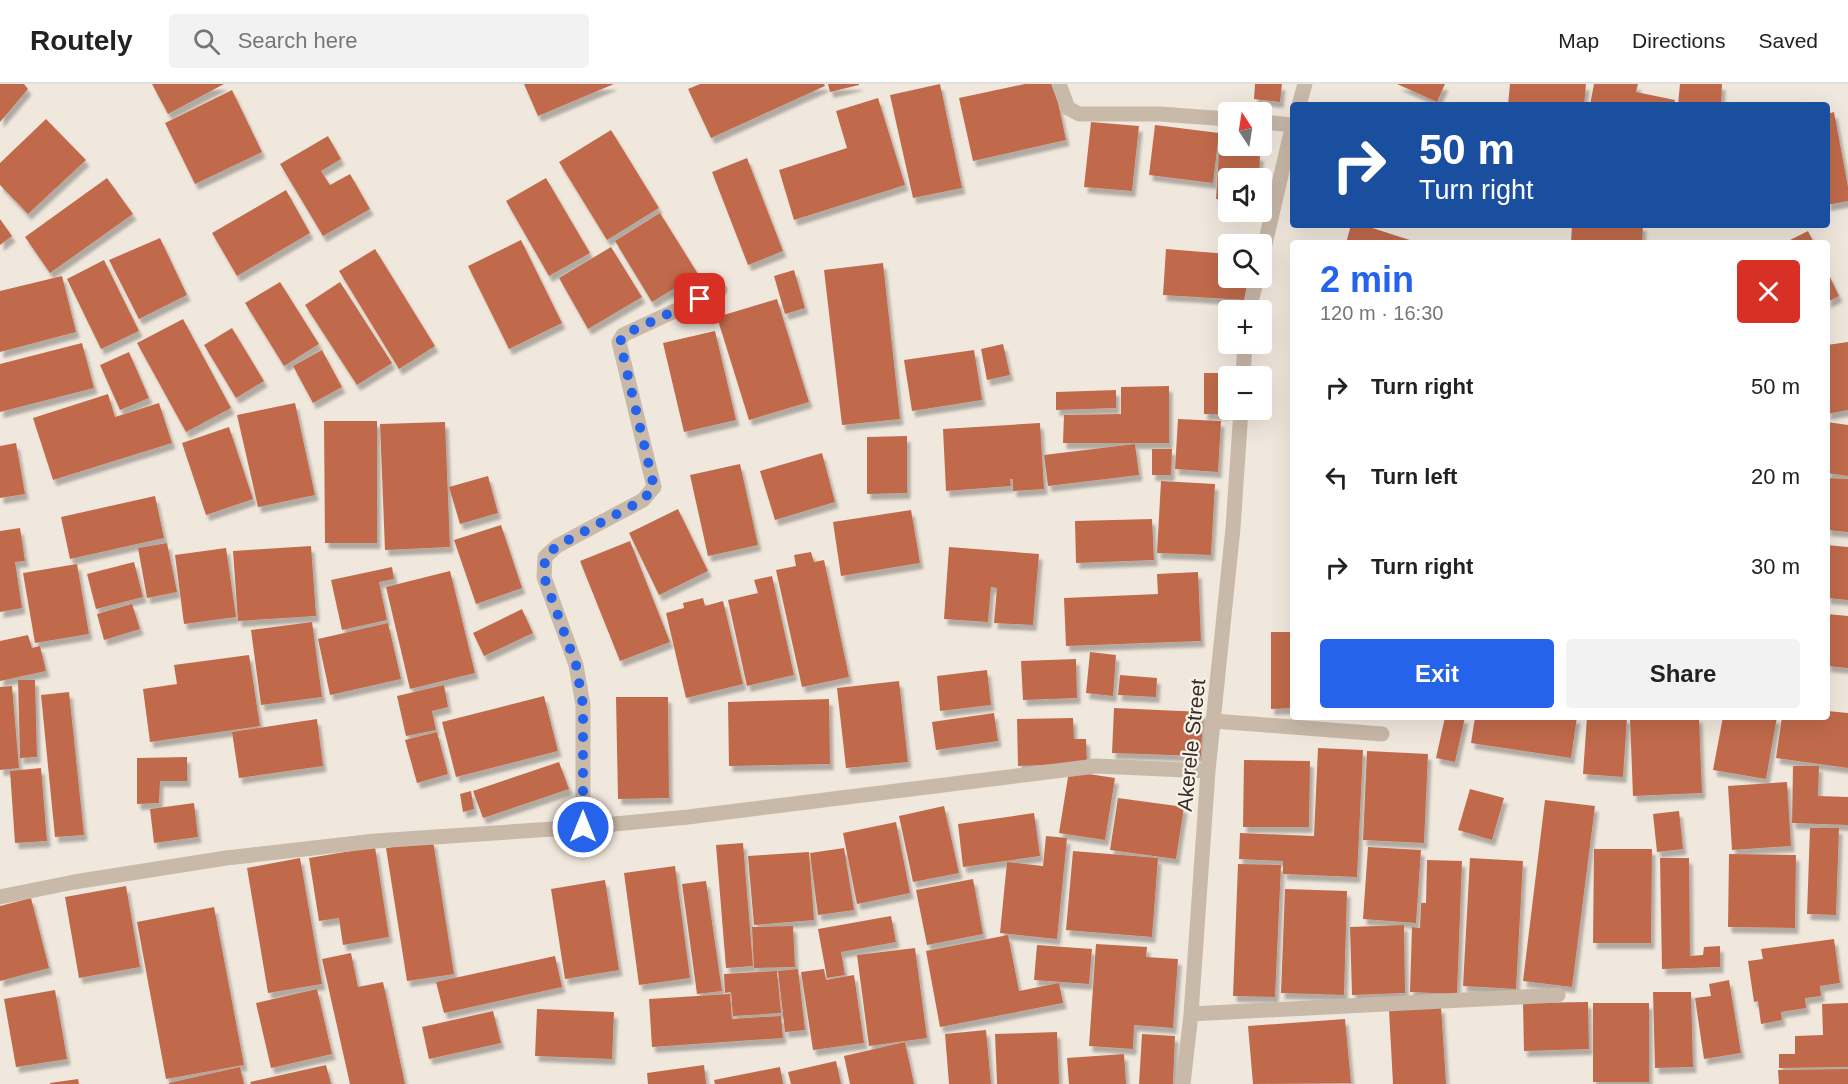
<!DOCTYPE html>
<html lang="en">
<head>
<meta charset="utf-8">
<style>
  body { margin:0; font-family:Helvetica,sans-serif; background:#f2f2f2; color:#222; height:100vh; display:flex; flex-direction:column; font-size:22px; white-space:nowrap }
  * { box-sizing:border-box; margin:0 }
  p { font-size:20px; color:#767676 }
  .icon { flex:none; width:33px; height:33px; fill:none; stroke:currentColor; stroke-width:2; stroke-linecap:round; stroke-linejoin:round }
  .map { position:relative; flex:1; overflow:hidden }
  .details { position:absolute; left:1290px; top:156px; width:540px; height:480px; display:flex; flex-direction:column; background:#fff; border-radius:6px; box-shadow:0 6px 24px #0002 }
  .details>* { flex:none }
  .guide { position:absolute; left:1290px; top:18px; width:540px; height:126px; border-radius:6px; box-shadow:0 6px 24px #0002; background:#1a4fa0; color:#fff; overflow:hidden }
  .needle { width:39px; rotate:348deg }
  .controls { position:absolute; left:1218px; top:18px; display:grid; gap:12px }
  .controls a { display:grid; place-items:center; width:54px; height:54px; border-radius:6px; background:#fff; box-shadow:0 6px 24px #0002; font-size:30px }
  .pin { position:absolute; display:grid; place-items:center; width:51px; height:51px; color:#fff; margin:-26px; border-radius:12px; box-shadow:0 3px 9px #0006 }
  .me { position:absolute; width:66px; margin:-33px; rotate:0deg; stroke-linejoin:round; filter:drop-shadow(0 0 4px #0008) }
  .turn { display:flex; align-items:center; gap:21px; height:126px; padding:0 30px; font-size:27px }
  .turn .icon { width:78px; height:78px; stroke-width:2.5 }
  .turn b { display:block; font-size:42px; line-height:51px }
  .round { display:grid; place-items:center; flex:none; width:63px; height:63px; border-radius:6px; background:#f2f2f2 }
  .overview { display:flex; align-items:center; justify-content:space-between; height:102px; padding:0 30px }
  h1 { font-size:36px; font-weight:700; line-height:45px; color:#2563eb }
  .primary-button { display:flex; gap:12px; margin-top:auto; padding:12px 30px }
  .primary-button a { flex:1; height:69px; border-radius:6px; background:#2563eb; color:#fff; font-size:24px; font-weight:700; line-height:69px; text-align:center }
  .primary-button a+a { background:#f2f2f2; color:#222 }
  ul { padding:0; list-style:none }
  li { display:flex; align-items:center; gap:18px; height:90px; padding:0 30px }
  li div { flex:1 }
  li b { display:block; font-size:22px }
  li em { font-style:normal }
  header { display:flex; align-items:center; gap:36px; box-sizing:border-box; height:84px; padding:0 30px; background:#fff; border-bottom:2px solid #e0e0e0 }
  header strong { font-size:28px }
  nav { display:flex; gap:33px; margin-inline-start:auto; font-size:21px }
  .search { width:420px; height:54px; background:#f2f2f2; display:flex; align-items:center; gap:15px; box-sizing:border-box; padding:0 21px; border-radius:6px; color:#767676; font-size:22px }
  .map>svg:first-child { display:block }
  .building { fill:#c16b4b; filter:url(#shadow) }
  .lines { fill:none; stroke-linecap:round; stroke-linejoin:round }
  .minor { stroke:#c9b9a9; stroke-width:15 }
  .route { stroke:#2563eb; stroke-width:10; stroke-dasharray:0 18 }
  .labels { text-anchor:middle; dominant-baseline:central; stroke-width:4.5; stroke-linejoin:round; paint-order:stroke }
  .street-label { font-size:21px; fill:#362d29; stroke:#f9f2e9 }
</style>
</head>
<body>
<header>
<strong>Routely</strong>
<div class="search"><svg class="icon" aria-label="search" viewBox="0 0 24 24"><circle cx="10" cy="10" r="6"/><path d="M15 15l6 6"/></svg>Search here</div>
<nav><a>Map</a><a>Directions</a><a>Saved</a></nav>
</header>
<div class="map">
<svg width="1848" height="1000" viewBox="0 0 1848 1000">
  <defs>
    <filter id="shadow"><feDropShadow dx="3.5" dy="6" stdDeviation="1.5" flood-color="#0004"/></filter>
  </defs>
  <rect width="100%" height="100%" fill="#f1e8dd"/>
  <!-- building -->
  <path class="building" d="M 0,0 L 24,0 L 28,5 L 0,38 Z
    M 152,0 L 224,0 L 168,30 Z
    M 524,0 L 614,0 L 538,32 Z
    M 700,0 L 824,0 L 825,2 L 711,54 L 688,5 Z
    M 828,0 L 859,0 L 859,1 L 830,8 Z
    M 940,0 L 962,104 L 913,114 L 890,11 Z
    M 1025,0 L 1054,0 L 1066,56 L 973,77 L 959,14 Z
    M 1255,0 L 1282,0 L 1280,18 L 1254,15 Z
    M 1397,0 L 1445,0 L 1437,18 Z
    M 1510,0 L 1586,0 L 1584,21 L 1508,21 Z
    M 1594,0 L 1638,0 L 1636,8 L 1675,16 L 1674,21 L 1590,21 Z
    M 1680,0 L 1722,0 L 1721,21 L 1678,21 Z
    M 232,6 L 262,68 L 195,100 L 165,39 Z
    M 878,14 L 905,101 L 794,136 L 779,86 L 847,64 L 836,27 Z
    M 1834,28 L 1848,103 L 1848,117 L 1827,121 L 1827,30 Z
    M 46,35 L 86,76 L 28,130 L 0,101 L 0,79 Z
    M 1091,38 L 1139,42 L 1132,107 L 1084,103 Z
    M 1155,41 L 1219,49 L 1213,99 L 1149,91 Z
    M 611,46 L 659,124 L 607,156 L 559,78 Z
    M 328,52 L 341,75 L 321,87 L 330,101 L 350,90 L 370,125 L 323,152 L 280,80 Z
    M 1219,68 L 1260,71 L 1259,94 L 1228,94 L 1228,116 L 1216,115 Z
    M 747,74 L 783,167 L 748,181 L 712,88 Z
    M 107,94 L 133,130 L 50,189 L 25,153 Z
    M 546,94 L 590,169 L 549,192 L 506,117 Z
    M 286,106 L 310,149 L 237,192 L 212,149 Z
    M 660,129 L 698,190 L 652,218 L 615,157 Z
    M 0,135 L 12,152 L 0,161 Z
    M 1351,141 L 1363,141 L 1419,159 L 1346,159 Z
    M 1572,141 L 1643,141 L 1642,159 L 1571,159 Z
    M 1808,147 L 1814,159 L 1784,159 Z
    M 160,154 L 187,211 L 139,235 L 109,176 Z
    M 521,156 L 562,239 L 509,265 L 468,182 Z
    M 611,163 L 642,213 L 588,245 L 559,194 Z
    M 375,165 L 435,262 L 399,285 L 339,187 Z
    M 1166,165 L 1228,170 L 1228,194 L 1247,194 L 1245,216 L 1163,211 Z
    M 104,176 L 139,247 L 101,265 L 67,195 Z
    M 883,179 L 900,335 L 842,341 L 824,186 Z
    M 794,186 L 805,224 L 785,230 L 774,192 Z
    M 1827,187 L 1839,212 L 1827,218 Z
    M 62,192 L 76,248 L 0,268 L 0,207 Z
    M 280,198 L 319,260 L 284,282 L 245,219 Z
    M 340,198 L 392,279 L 357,301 L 305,221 Z
    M 777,215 L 809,318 L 749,336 L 717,233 Z
    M 183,235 L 231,324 L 186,348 L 137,259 Z
    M 232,244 L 264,297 L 236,314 L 204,261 Z
    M 715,247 L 736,336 L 684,348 L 663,259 Z
    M 1848,258 L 1848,326 L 1827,330 L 1827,261 Z
    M 82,259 L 94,304 L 0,328 L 0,280 Z
    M 1003,260 L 1010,291 L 987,296 L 981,265 Z
    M 322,266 L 342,303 L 313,319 L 293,282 Z
    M 974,266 L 982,316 L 912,327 L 904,276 Z
    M 129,268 L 149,314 L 120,326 L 100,281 Z
    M 1204,289 L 1227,289 L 1226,330 L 1204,330 Z
    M 1169,302 L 1169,359 L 1063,359 L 1064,331 L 1121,330 L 1121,303 Z
    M 1116,306 L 1116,324 L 1056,326 L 1056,308 Z
    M 108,310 L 115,333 L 159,319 L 172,359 L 53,396 L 33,334 Z
    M 295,319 L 315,411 L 258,423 L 237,331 Z
    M 1178,335 L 1221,337 L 1218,388 L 1175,385 Z
    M 324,337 L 377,337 L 377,459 L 325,459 Z
    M 445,338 L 450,463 L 385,466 L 380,340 Z
    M 1827,338 L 1848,341 L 1848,392 L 1827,389 Z
    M 1040,339 L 1044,405 L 1013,407 L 1013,395 L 1010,395 L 1011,402 L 946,407 L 943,345 Z
    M 229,343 L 253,415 L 206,431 L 182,359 Z
    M 907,352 L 907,409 L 867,410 L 867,353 Z
    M 16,359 L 25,410 L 0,414 L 0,362 Z
    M 1135,360 L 1139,391 L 1048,402 L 1044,371 Z
    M 1152,365 L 1172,365 L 1171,391 L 1152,391 Z
    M 822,369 L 835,418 L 775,436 L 760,387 Z
    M 740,380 L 758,461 L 708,472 L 690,391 Z
    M 488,392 L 498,429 L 460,440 L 449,403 Z
    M 1827,394 L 1848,395 L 1848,448 L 1827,446 Z
    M 1161,397 L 1215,400 L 1211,471 L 1157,469 Z
    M 155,412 L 164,454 L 70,475 L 61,433 Z
    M 678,425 L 708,487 L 659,511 L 629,449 Z
    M 911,426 L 920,479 L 841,492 L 833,438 Z
    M 1152,435 L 1154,476 L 1076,479 L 1075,437 Z
    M 501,441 L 522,504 L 476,520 L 454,456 Z
    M 20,444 L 25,477 L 15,478 L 22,524 L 0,528 L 0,447 Z
    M 630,457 L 670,558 L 620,577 L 580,477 Z
    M 167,459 L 177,508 L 147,514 L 138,464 Z
    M 1827,461 L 1848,463 L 1848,516 L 1827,514 Z
    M 311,462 L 316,532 L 238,537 L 233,467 Z
    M 949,463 L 1039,470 L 1033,541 L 994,539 L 997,504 L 991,503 L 988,538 L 944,535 Z
    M 226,464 L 236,533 L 184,540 L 175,471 Z
    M 811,468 L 814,478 L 824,476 L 849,593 L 802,603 L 776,486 L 796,482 L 794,471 Z
    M 134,478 L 143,513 L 96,525 L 87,490 Z
    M 77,480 L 89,550 L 35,559 L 23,489 Z
    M 392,483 L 394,495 L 379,498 L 387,536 L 342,546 L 331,496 Z
    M 450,487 L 475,589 L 410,605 L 386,503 Z
    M 1198,488 L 1201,557 L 1066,562 L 1064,514 L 1158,510 L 1157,490 Z
    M 772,492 L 794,591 L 747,602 L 728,516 L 758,509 L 754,496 Z
    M 703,514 L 705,522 L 723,517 L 743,600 L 686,614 L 666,529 L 684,524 L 683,519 Z
    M 132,520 L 140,545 L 104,556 L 97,530 Z
    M 522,525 L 533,549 L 484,572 L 473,549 Z
    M 1827,530 L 1848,532 L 1848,584 L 1827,582 Z
    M 312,538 L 322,613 L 261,621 L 251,546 Z
    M 388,539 L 401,595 L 330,611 L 318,555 Z
    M 1271,548 L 1293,548 L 1293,624 L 1271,625 Z
    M 28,551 L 32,564 L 40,562 L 46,587 L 0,597 L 0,557 Z
    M 1090,568 L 1116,571 L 1113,612 L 1086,609 Z
    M 249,571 L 260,642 L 150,658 L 143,605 L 177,600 L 174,581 Z
    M 1076,575 L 1077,614 L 1023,616 L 1021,577 Z
    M 987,586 L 991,621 L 940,627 L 937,592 Z
    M 1120,591 L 1157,594 L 1156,613 L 1118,611 Z
    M 18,596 L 35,596 L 37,673 L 20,674 Z
    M 899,597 L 908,678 L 846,684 L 837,604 Z
    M 444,601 L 448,623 L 432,627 L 436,646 L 406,652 L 397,612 Z
    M 12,602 L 19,684 L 0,686 L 0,603 Z
    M 69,608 L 84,751 L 55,753 L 41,611 Z
    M 544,612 L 558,667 L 456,693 L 442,638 Z
    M 616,613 L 668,613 L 669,714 L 618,715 Z
    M 829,615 L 830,680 L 729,682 L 728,618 Z
    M 1114,624 L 1203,628 L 1201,672 L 1112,669 Z
    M 1827,627 L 1848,629 L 1848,684 L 1776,674 L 1782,633 L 1827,633 Z
    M 994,629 L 998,657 L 936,666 L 932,638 Z
    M 1445,633 L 1465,633 L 1455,678 L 1436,674 Z
    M 1475,633 L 1577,633 L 1571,674 L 1471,659 Z
    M 1587,633 L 1627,633 L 1623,693 L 1583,690 Z
    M 1669,633 L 1699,633 L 1702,709 L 1633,712 L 1630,635 Z
    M 1723,633 L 1777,633 L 1766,695 L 1713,686 Z
    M 1073,634 L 1074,655 L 1086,655 L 1087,679 L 1018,682 L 1017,635 Z
    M 317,635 L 323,682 L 239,694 L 232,648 Z
    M 437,648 L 448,690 L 417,699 L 405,656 Z
    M 1318,664 L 1363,666 L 1357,793 L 1283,790 L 1283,777 L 1239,775 L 1240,749 L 1314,752 Z
    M 1367,667 L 1428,670 L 1424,759 L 1363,756 Z
    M 187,673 L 187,697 L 160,697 L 159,719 L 137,720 L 137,674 Z
    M 1244,676 L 1310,677 L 1309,743 L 1243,743 Z
    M 559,678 L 569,705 L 483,734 L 473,707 Z
    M 1793,682 L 1819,682 L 1818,712 L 1848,713 L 1848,741 L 1792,739 Z
    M 41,684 L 47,757 L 15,759 L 10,687 Z
    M 1069,687 L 1115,694 L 1105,756 L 1059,749 Z
    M 1787,698 L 1791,762 L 1732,766 L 1728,702 Z
    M 1470,705 L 1504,714 L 1492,756 L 1458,746 Z
    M 471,707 L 474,725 L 463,728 L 460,710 Z
    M 1118,714 L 1184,723 L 1176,775 L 1110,766 Z
    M 1545,716 L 1595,722 L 1572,903 L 1523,897 Z
    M 194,719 L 198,753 L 154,759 L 150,725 Z
    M 944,722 L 959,789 L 913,798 L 899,732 Z
    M 1679,727 L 1683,765 L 1657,768 L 1653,730 Z
    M 1034,729 L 1040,772 L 963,783 L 958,740 Z
    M 896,738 L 910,809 L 857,820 L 843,749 Z
    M 1810,744 L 1839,744 L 1836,831 L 1807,830 Z
    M 1046,752 L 1067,754 L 1057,855 L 1000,849 L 1007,778 L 1043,782 Z
    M 433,757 L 454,890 L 407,897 L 386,764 Z
    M 743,759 L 753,882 L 726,884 L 716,761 Z
    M 375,763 L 389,853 L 343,861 L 339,834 L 319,837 L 309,774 Z
    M 1368,763 L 1421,766 L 1416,839 L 1363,835 Z
    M 844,764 L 854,826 L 818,831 L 810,769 Z
    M 1594,765 L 1652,765 L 1651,859 L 1593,859 Z
    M 1073,767 L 1158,774 L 1152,853 L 1066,846 Z
    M 809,768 L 814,836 L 754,841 L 748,772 Z
    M 1729,770 L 1796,771 L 1795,844 L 1728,843 Z
    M 300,774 L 322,900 L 268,909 L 247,784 Z
    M 1470,774 L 1523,777 L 1516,905 L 1463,902 Z
    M 1660,774 L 1689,774 L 1690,872 L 1703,871 L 1704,863 L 1720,862 L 1720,883 L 1662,885 Z
    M 1427,776 L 1462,777 L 1457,910 L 1410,908 L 1412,843 L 1420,844 L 1421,819 L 1426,819 Z
    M 1238,780 L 1281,781 L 1275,913 L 1233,912 Z
    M 675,782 L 690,894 L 639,901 L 624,789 Z
    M 973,795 L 983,850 L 927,861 L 916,806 Z
    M 605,796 L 619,886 L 565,895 L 551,805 Z
    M 706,797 L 722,907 L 697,910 L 682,800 Z
    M 126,802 L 140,883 L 79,894 L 65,813 Z
    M 1285,805 L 1347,807 L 1344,911 L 1281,909 Z
    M 31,814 L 49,884 L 0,897 L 0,822 Z
    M 214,823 L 244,981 L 166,995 L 137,838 Z
    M 891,832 L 896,858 L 841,868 L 845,891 L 827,894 L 818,845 Z
    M 1404,841 L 1405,909 L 1352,911 L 1350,843 Z
    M 793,842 L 795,883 L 754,884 L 752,843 Z
    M 1008,851 L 1019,907 L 1059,899 L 1063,919 L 940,943 L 926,867 Z
    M 1834,855 L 1840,899 L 1820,902 L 1821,912 L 1805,914 L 1806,924 L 1781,928 L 1782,936 L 1761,940 L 1758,917 L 1754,918 L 1748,877 L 1763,875 L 1761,865 Z
    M 1096,860 L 1147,863 L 1146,873 L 1178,875 L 1173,944 L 1134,941 L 1133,965 L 1089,962 Z
    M 1037,861 L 1092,865 L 1089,900 L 1034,896 Z
    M 915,864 L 927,954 L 869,962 L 857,871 Z
    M 351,869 L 358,903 L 383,898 L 405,1000 L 350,1000 L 322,875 Z
    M 555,872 L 562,903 L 444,929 L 436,898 Z
    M 798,885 L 805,946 L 785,948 L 778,887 Z
    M 824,885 L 826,896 L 854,891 L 864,959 L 813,966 L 801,888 Z
    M 777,887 L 781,929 L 733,932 L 731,908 L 725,909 L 724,890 Z
    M 1729,896 L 1741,969 L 1704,975 L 1695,914 L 1711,912 L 1709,900 Z
    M 317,905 L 332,970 L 271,984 L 256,919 Z
    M 55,906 L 67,975 L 16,983 L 4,915 Z
    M 1653,908 L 1691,908 L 1693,983 L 1655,984 Z
    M 730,910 L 732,935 L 781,932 L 783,954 L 652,963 L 649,915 Z
    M 1588,918 L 1589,965 L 1524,967 L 1523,919 Z
    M 1593,919 L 1649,919 L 1649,998 L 1593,998 Z
    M 1848,919 L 1848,983 L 1779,984 L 1779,970 L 1795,970 L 1795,952 L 1823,951 L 1822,920 Z
    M 1441,923 L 1446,1000 L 1393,1000 L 1389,926 Z
    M 537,925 L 614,928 L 612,975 L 535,972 Z
    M 493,927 L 501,959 L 429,975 L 422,943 Z
    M 1345,935 L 1351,999 L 1253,1000 L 1248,942 Z
    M 986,946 L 991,1000 L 949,1000 L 945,950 Z
    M 1057,948 L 1059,1000 L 997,1000 L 995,950 Z
    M 1142,950 L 1175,952 L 1173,1000 L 1139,1000 Z
    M 905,958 L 914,1000 L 850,1000 L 844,972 Z
    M 1124,970 L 1126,1000 L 1069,1000 L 1067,974 Z
    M 836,977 L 841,1000 L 791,1000 L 788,988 Z
    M 326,981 L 331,1000 L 251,1000 L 250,998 Z
    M 704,981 L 706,1000 L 648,1000 L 647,989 Z
    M 240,983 L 244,1000 L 169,1000 L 169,999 Z
    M 780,983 L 783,1000 L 715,1000 L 714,996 Z
    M 1848,985 L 1848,1000 L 1779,1000 L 1778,986 Z
    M 78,995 L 79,1000 L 50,1000 L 50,999 Z"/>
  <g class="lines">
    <!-- minor -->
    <path class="minor" d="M 1059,0 L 1068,24 L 1079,30 L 1160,30 L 1228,35
      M 1299,21 L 1305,0
      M 1262,38 L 1293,41
      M 1262,173 L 1293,40
      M 1249,226 L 1257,194
      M 1243,292 L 1245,260
      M 1214,637 L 1382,650
      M 583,743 L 583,621 L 576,581 L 544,493 L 545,473 L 557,462 L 643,416 L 654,403 L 619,258 L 623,251 L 720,206
      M 0,813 L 74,798 L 226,774 L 375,757 L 583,743 L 688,733 L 1096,682 L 1208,687
      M 1191,930 L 1558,911
      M 1183,1000 L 1191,930 L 1208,687 L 1233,444 L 1241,326"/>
  </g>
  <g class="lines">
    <!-- route -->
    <path class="route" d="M 583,743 L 583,621 L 576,581 L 544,493 L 545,473 L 557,462 L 643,416 L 654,403 L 620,258 L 623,251 L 700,215"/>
  </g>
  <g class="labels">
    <!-- street labels -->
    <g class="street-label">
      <text transform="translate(1191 661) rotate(-84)">Akerele Street</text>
    </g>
  </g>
</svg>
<div class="controls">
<a><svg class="needle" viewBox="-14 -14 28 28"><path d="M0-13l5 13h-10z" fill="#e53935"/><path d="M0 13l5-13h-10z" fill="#767676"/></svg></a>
<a><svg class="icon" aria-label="sound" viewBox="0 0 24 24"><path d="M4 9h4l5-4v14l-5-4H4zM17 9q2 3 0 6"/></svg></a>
<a><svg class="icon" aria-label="search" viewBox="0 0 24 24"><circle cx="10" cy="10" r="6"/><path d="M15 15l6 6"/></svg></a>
<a>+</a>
<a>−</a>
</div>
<div class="pin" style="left:700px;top:215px;background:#d93025"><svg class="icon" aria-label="arrive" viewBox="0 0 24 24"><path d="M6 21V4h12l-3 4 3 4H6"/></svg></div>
<svg class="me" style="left:583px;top:743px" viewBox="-20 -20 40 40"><circle r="17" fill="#2563eb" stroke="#fff" stroke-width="3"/><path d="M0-11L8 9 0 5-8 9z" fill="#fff"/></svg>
<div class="guide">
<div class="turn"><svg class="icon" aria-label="right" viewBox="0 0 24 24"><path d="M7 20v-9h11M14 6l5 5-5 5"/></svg><div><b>50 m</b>Turn right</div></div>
</div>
<section class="details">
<div class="overview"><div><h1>2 min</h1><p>120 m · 16:30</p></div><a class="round" style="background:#d93025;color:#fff"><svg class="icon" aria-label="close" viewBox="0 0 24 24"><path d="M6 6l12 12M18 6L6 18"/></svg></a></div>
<ul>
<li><svg class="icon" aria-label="right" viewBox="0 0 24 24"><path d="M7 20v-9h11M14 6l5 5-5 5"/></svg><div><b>Turn right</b></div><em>50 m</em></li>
<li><svg class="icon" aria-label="left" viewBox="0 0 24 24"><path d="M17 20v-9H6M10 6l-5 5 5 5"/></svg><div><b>Turn left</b></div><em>20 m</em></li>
<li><svg class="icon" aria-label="right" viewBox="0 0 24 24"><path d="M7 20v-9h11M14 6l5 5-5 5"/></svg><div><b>Turn right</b></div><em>30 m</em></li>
</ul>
<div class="primary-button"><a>Exit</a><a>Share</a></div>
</section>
</div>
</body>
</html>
